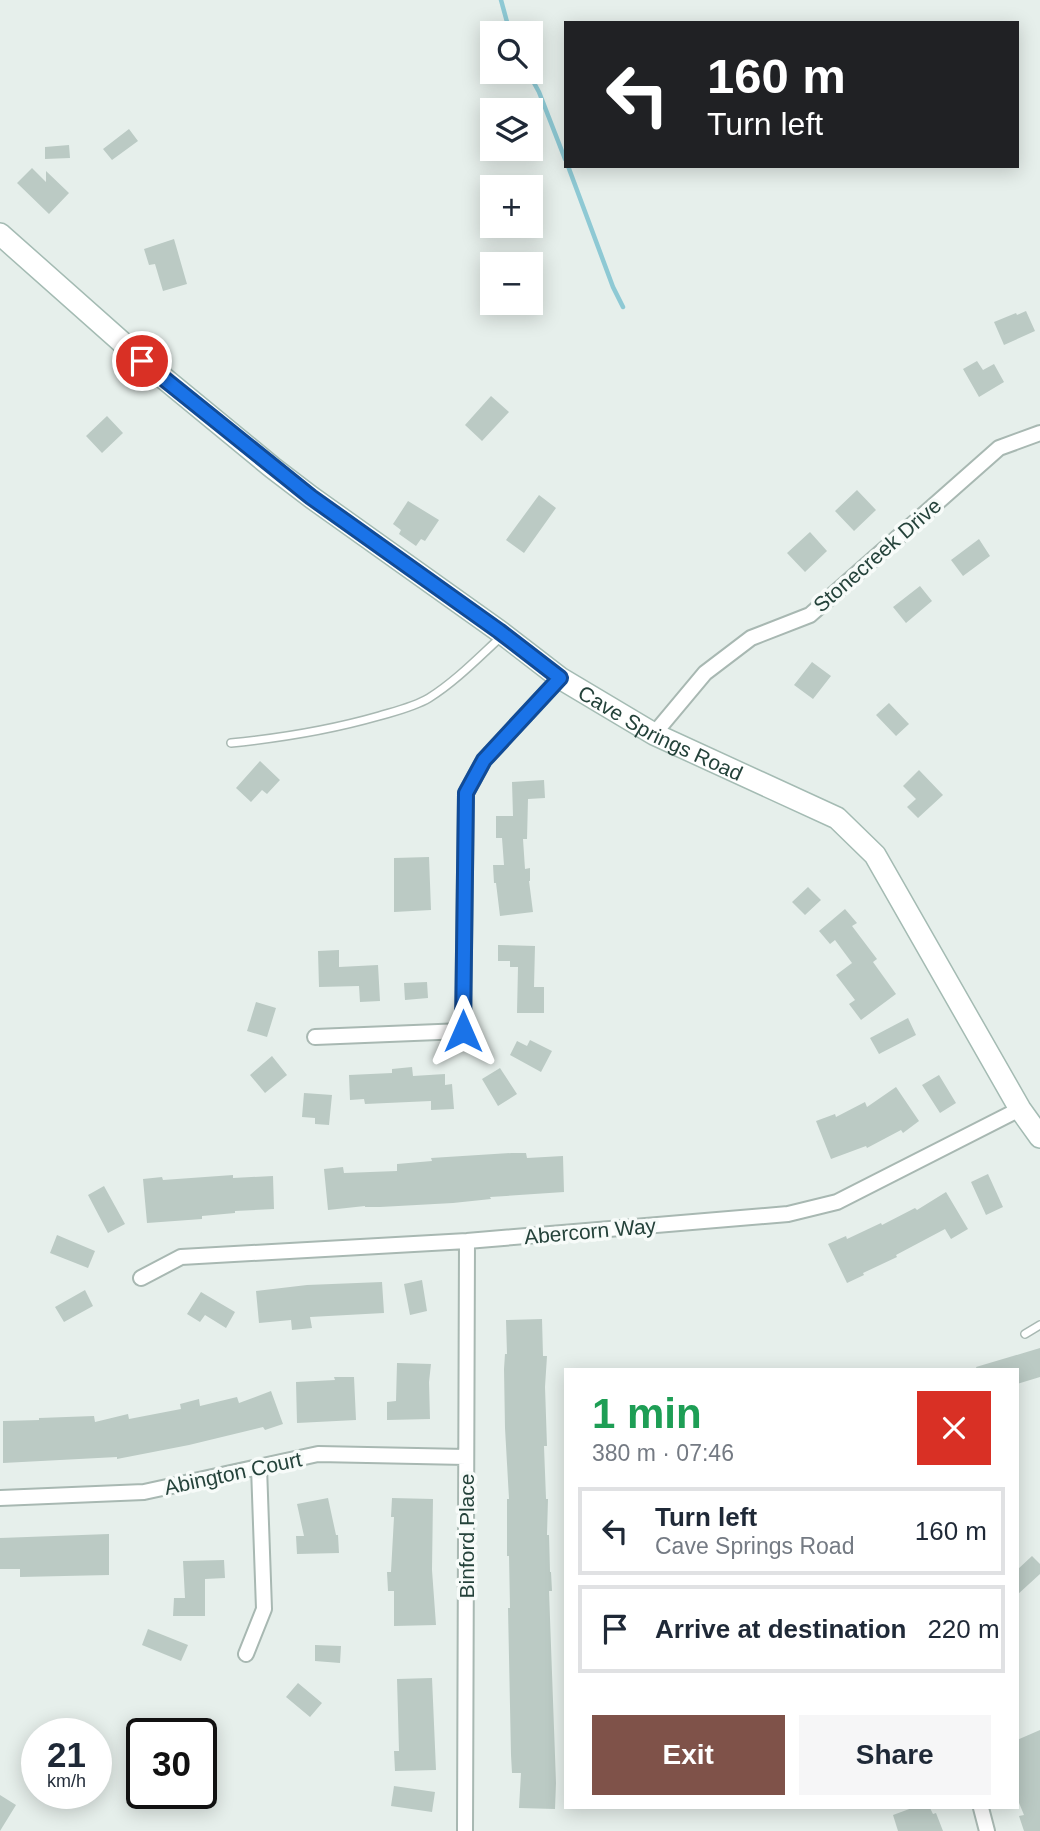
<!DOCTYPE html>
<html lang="en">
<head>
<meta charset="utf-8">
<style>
  body { margin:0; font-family:Helvetica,sans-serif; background:#f6f6f7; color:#1f2937; height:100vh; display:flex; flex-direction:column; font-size:26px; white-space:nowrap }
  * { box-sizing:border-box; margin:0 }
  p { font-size:23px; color:#747a83 }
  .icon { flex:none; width:38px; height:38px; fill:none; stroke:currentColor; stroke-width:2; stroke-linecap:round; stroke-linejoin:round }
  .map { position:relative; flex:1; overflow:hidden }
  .sheet { position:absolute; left:564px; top:1368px; width:455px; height:441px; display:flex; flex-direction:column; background:#fff; border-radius:0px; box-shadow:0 4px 18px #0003 }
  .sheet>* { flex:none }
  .top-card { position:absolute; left:564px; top:21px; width:455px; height:147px; border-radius:0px; box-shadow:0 4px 18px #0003; background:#202124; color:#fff; overflow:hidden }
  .fabs { position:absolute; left:480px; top:21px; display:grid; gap:14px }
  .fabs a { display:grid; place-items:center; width:63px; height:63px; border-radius:0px; background:#fff; box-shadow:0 4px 18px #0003; font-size:35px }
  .speed { position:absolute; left:21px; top:1718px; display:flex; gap:14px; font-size:35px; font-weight:700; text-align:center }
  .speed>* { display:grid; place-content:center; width:91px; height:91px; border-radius:50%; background:#fff; box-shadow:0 4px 18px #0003; line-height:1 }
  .speed small { font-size:18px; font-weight:400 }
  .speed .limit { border:4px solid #111; border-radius:10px; background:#fff; color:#111 }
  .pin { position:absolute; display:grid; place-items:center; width:60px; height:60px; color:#fff; margin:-30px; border:4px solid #fff; border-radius:50%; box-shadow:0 2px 7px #0007 }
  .me { position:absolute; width:77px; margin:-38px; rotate:0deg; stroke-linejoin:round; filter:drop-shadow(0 0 5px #0008) }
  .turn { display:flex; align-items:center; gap:24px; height:147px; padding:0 28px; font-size:32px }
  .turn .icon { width:91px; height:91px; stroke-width:2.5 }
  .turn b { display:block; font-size:49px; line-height:60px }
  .round { display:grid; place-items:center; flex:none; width:74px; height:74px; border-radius:0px; background:#f6f6f7 }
  .headline { display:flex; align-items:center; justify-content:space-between; height:119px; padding:0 28px }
  h1 { font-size:42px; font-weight:600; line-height:52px; color:#1e9e55 }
  .primary-button { display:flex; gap:14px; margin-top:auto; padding:14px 28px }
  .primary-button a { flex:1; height:80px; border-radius:0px; background:#7f5249; color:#fff; font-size:28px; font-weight:600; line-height:80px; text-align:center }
  .primary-button a+a { background:#f6f6f7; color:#1f2937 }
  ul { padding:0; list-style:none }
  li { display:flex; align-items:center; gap:21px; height:88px; margin:0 14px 10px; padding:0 14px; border:4px solid #e0e1e3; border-radius:0px }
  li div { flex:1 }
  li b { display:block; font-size:26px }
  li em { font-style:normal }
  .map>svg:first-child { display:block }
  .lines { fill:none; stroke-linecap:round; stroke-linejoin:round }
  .stream { stroke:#8ec9d4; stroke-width:4.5 }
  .building { fill:#bbcac4 }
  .lane-casing { stroke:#a8b8b2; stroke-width:10 }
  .street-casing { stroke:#a8b8b2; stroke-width:18 }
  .secondary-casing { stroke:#a4bbb3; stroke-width:24 }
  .lane { stroke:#fff; stroke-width:7 }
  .street { stroke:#fff; stroke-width:14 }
  .secondary { stroke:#fff; stroke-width:21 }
  .route-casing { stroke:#114b97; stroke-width:18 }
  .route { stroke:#1a73e8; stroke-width:12 }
  .labels { text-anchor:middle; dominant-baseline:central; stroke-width:7; stroke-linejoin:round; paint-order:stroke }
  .street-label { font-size:21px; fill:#24423a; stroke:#f7fbf9 }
</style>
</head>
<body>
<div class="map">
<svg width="1040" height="1831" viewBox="0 0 1040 1831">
  <rect width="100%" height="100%" fill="#e6efeb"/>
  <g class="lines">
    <!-- stream -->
    <path class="stream" d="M 501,0 L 510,33
      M 528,72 L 539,92 L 565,159
      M 568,166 L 613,287 L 623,307"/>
  </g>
  <!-- building -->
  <path class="building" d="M 129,129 L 138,141 L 112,160 L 103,149 Z
    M 69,145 L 70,158 L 45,159 L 45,147 Z
    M 32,168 L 46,182 L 46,171 L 69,193 L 49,214 L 17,183 Z
    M 174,239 L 187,284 L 163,291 L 155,264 L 149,265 L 144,249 Z
    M 1026,311 L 1035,331 L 1004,345 L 994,322 L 1016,313 L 1017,315 Z
    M 977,361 L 983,370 L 994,364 L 1004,382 L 979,397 L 963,369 Z
    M 491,396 L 509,412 L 482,441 L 465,425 Z
    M 107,416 L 123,433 L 102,453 L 86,436 Z
    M 857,490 L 876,510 L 854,531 L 835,511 Z
    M 539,495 L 556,508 L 524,553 L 506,540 Z
    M 408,501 L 439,520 L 425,541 L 421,539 L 416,546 L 399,534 L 401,530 L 393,524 Z
    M 810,532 L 827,551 L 805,572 L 787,553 Z
    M 979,539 L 990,556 L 963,576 L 951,560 Z
    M 920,586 L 932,601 L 906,623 L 893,607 Z
    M 812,662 L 831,676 L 813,699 L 794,685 Z
    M 889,703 L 909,724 L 896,736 L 876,715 Z
    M 260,761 L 280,780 L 267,794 L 262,790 L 251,802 L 236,788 Z
    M 919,770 L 943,795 L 918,818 L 907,807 L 916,799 L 903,786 Z
    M 544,780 L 545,798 L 528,799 L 527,839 L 523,839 L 525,869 L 530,868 L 530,881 L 529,881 L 533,912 L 500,916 L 496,883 L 494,883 L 493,865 L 504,865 L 502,838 L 496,838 L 496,816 L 513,816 L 512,782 Z
    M 429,857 L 431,910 L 394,912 L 394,858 Z
    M 808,887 L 821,900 L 805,915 L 792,902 Z
    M 845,909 L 857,923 L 852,926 L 877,959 L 873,962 L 896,994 L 861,1020 L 849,1004 L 855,1000 L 836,975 L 852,963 L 835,940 L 830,944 L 819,931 Z
    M 498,945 L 535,946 L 534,987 L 544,987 L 544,1013 L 517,1013 L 518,967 L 510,967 L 510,961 L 498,961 Z
    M 339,950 L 339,967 L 378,965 L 380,1001 L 360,1002 L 359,986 L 319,987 L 318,951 Z
    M 427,982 L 428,998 L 405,1000 L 404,983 Z
    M 256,1002 L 276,1008 L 267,1037 L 247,1031 Z
    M 908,1018 L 916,1035 L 879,1054 L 870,1038 Z
    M 530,1040 L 552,1051 L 541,1072 L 510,1055 L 517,1041 L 527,1046 Z
    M 272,1056 L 287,1075 L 265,1093 L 250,1075 Z
    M 412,1067 L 413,1076 L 445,1074 L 445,1085 L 452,1084 L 454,1109 L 431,1110 L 431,1101 L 365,1104 L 364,1099 L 350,1100 L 349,1075 L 392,1073 L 392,1069 Z
    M 500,1068 L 517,1094 L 498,1106 L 482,1079 Z
    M 939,1075 L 956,1103 L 940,1113 L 922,1085 Z
    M 896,1087 L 919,1121 L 903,1133 L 901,1130 L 867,1148 L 866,1146 L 831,1159 L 816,1121 L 835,1114 L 836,1117 L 865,1102 L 867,1107 Z
    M 304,1093 L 332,1095 L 329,1125 L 315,1124 L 315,1118 L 302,1117 Z
    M 512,1153 L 526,1153 L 527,1158 L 563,1156 L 564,1192 L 490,1197 L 491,1199 L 453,1203 L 380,1207 L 365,1207 L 365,1206 L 328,1210 L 324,1169 L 343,1167 L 344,1173 L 397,1171 L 397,1164 L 432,1161 L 431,1158 Z
    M 988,1174 L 1003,1207 L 986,1215 L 971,1182 Z
    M 233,1175 L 233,1178 L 273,1176 L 274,1209 L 235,1211 L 235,1213 L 202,1216 L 202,1219 L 147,1223 L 143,1179 L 162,1177 L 163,1180 Z
    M 104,1186 L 125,1224 L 108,1233 L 88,1195 Z
    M 946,1192 L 968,1229 L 951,1239 L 945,1229 L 896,1255 L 897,1257 L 863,1273 L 864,1275 L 847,1283 L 828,1244 L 846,1236 L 847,1239 L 881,1223 L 882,1225 L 915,1208 L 917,1210 Z
    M 57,1235 L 95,1251 L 88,1268 L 50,1253 Z
    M 422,1280 L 427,1311 L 410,1315 L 404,1284 Z
    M 382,1282 L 384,1313 L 310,1317 L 312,1328 L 292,1330 L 291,1320 L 259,1323 L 256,1291 L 307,1285 Z
    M 85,1290 L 93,1306 L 64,1322 L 55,1307 Z
    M 201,1292 L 235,1312 L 226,1328 L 205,1315 L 200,1322 L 187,1314 Z
    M 542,1319 L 543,1356 L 547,1356 L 545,1387 L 547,1446 L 544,1446 L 546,1499 L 548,1499 L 547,1535 L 549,1535 L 550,1572 L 551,1572 L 552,1591 L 549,1591 L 556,1783 L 555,1809 L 519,1808 L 521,1773 L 512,1773 L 511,1755 L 508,1608 L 510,1608 L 509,1556 L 507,1556 L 507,1499 L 509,1499 L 505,1428 L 504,1369 L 505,1354 L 507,1354 L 506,1320 Z
    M 1040,1348 L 1040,1377 L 1017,1384 L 1017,1370 L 977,1370 L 976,1367 Z
    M 397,1363 L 431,1364 L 429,1382 L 430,1419 L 387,1420 L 387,1402 L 396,1401 Z
    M 334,1377 L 354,1377 L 356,1420 L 297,1423 L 296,1382 L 335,1380 Z
    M 271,1391 L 283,1424 L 265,1430 L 263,1427 L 189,1445 L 117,1459 L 117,1457 L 3,1463 L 3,1421 L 39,1420 L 39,1418 L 94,1416 L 95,1422 L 128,1414 L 129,1419 L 181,1409 L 180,1404 L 199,1399 L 200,1406 L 237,1397 L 239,1403 Z
    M 328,1498 L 336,1535 L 338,1535 L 339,1553 L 297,1554 L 296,1536 L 304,1536 L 297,1504 Z
    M 392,1498 L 433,1499 L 432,1570 L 436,1625 L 394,1626 L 394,1591 L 388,1591 L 387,1572 L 391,1572 L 394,1517 L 391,1517 Z
    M 109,1534 L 109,1575 L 20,1577 L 20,1569 L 0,1569 L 0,1538 Z
    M 1032,1556 L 1040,1564 L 1040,1574 L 1017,1595 L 1017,1570 Z
    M 224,1560 L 225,1578 L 205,1579 L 205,1616 L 173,1616 L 174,1598 L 185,1598 L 183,1561 Z
    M 148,1629 L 188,1645 L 181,1661 L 142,1645 Z
    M 315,1645 L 341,1646 L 340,1663 L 315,1661 Z
    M 432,1678 L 436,1770 L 395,1771 L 394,1751 L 399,1751 L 397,1679 Z
    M 298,1683 L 322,1703 L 310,1717 L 286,1697 Z
    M 1040,1730 L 1040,1831 L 1024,1831 L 1019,1816 L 1024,1815 L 1017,1798 L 1017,1740 Z
    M 394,1786 L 435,1792 L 432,1812 L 391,1806 Z
    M 0,1795 L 16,1805 L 0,1831 Z
    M 912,1808 L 930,1808 L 933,1814 L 936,1813 L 943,1831 L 898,1831 L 893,1815 Z"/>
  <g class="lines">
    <defs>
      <path id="lane" d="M 231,743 C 281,738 330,730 379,716 C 396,711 414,707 429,698 C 456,681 479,657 502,636
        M 1025,1334 L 1040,1325"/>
      <path id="street" d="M 654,734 L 705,673 L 751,638 L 810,615 L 999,448 L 1040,433
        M 315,1037 L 463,1031 L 466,793 L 484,760 L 560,678
        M 141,1278 L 181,1257 L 467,1241 L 788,1214 L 837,1202 L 1020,1109
        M 0,1498 L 144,1492 L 318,1454 L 466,1457
        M 246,1654 L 264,1609 L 259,1467
        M 981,1808 L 987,1831
        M 465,1831 L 467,1241"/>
      <g id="secondary">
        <path id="s1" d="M 0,234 L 143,361 L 273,468 L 311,497 L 499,631 L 560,678 L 654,734 L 837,818 L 875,855 L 1020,1109 L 1040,1137"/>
      </g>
    </defs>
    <!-- lane casing -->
    <use href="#lane" class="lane-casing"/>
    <!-- street casing -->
    <use href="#street" class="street-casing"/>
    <!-- secondary casing -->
    <use href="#secondary" class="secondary-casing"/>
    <!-- lane -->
    <use href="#lane" class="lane"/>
    <!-- street -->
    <use href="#street" class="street"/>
    <!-- secondary -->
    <use href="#secondary" class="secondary"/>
  </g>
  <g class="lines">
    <defs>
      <path id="route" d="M 142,361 L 311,497 L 499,631 L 560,678 L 484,760 L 466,793 L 463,1031"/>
    </defs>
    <!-- route casing -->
    <use href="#route" class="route-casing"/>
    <!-- route -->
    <use href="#route" class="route"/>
  </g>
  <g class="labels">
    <!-- street labels -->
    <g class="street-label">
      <text transform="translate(877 555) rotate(-41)">Stonecreek Drive</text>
      <text stroke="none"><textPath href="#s1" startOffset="830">Cave Springs Road</textPath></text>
      <text transform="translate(590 1231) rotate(-5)">Abercorn Way</text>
      <text transform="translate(233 1473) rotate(-12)">Abington Court</text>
      <text transform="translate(466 1536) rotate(-90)">Binford Place</text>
    </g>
  </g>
</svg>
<div class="fabs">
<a><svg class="icon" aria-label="search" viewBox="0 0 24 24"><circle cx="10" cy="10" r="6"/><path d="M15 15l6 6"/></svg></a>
<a><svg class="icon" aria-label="layers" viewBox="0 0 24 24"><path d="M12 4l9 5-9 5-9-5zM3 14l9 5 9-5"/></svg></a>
<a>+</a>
<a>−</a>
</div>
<div class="speed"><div>21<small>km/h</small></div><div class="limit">30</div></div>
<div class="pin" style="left:142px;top:361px;background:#d93025"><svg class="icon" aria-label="arrive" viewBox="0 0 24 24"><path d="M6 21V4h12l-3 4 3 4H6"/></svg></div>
<svg class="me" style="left:463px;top:1031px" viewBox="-20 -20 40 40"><path d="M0-17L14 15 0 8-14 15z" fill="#1a73e8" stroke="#fff" stroke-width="4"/></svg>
<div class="top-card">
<div class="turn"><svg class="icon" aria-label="left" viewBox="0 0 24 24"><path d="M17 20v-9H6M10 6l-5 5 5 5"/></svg><div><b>160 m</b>Turn left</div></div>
</div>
<section class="sheet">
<div class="headline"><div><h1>1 min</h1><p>380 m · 07:46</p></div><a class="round" style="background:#d93025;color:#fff"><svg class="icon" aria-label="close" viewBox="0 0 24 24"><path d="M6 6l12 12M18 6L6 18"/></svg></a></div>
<ul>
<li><svg class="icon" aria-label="left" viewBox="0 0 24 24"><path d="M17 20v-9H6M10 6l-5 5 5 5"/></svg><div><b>Turn left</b><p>Cave Springs Road</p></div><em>160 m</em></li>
<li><svg class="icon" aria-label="arrive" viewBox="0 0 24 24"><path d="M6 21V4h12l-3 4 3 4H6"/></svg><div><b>Arrive at destination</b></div><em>220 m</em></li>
</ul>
<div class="primary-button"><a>Exit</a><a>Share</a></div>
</section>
</div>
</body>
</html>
